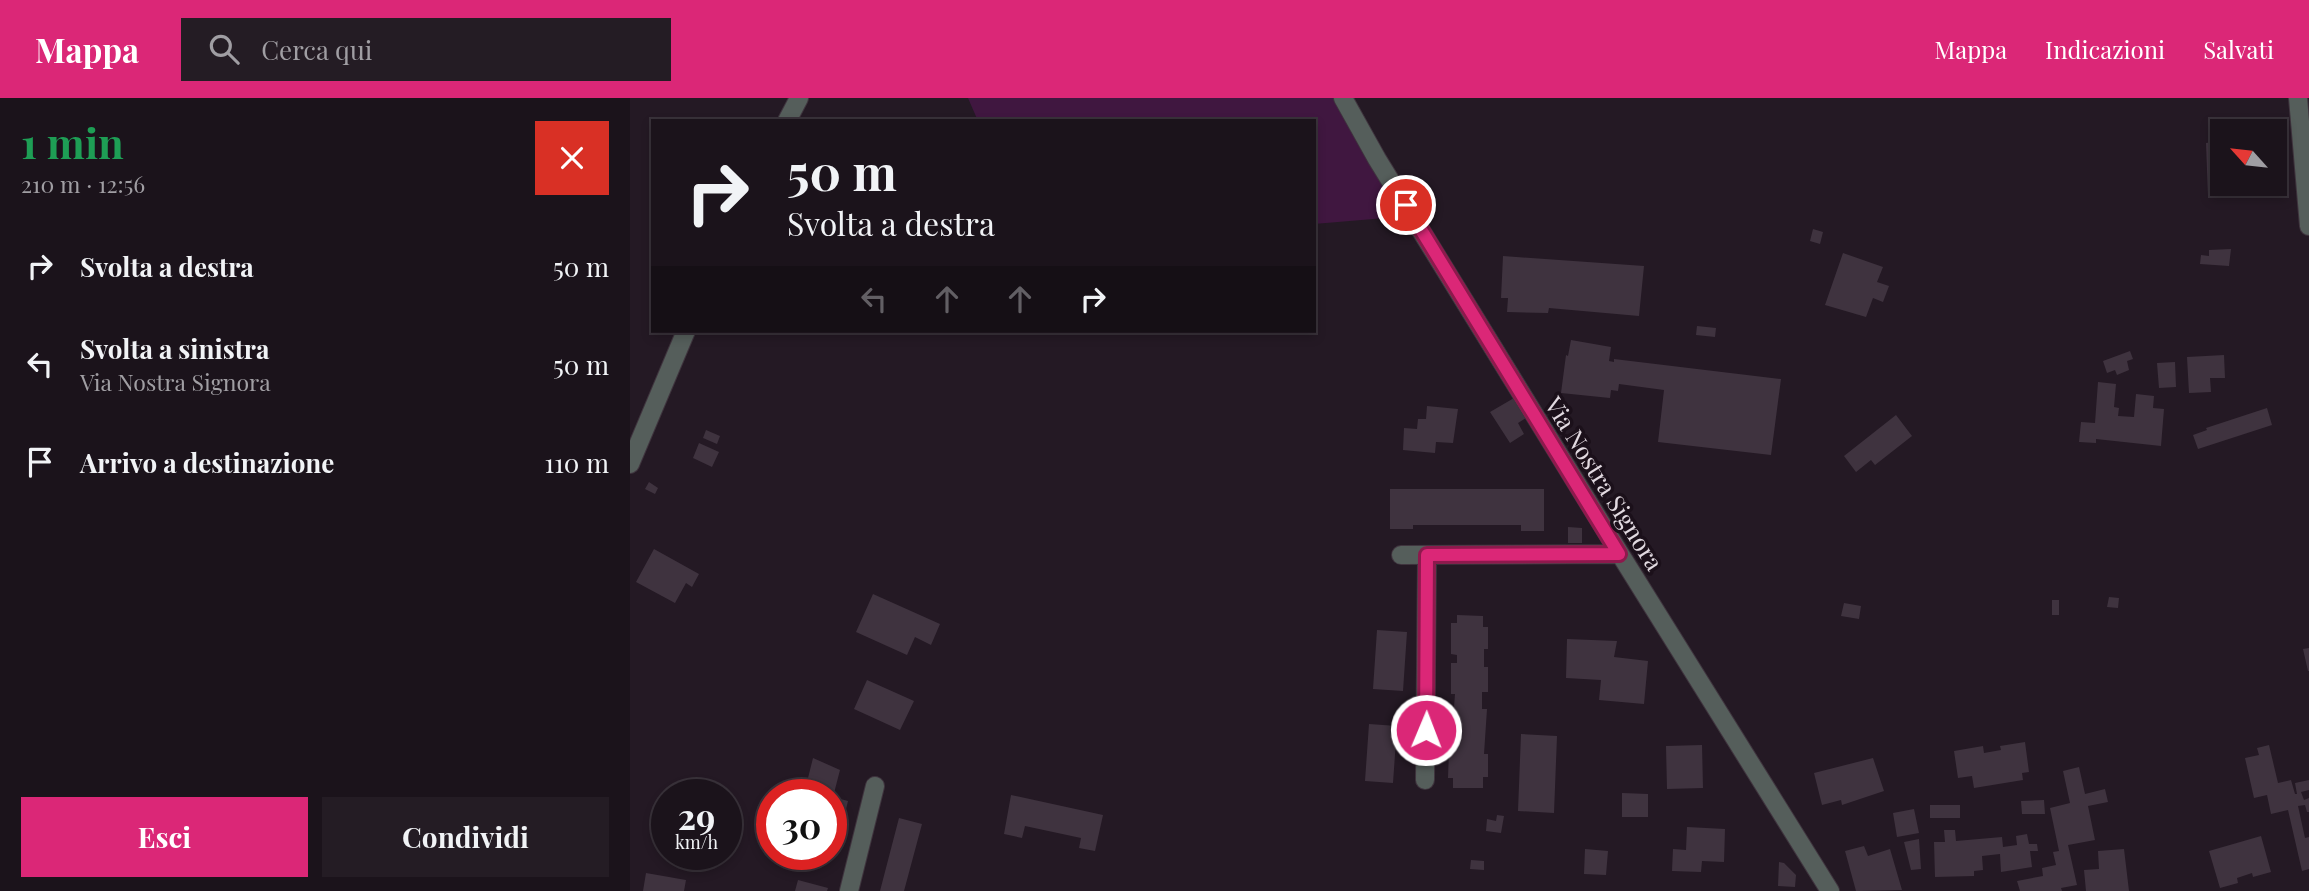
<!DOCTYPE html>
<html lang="it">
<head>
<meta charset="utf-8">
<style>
  body { margin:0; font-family:"Playfair Display",serif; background:#241c24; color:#f1f3f6; height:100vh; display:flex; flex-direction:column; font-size:26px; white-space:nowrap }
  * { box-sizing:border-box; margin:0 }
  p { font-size:23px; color:#a09ea3 }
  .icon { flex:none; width:38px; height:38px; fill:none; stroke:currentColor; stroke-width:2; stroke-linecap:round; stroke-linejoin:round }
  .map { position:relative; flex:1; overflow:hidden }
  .sheet { display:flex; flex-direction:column; background:#1b131b; width:630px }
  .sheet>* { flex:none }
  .top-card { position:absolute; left:21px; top:21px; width:665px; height:214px; border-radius:0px; box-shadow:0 4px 10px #0003,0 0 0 2px #39323a; background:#1b131b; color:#f1f3f6; overflow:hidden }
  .needle { width:46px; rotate:297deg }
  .tools { position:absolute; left:1580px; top:21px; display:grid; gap:14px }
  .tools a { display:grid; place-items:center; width:77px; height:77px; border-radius:0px; background:#1b131b; box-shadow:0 4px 10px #0003,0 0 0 2px #39323a; font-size:35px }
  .speed { position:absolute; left:21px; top:681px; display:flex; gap:14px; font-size:35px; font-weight:700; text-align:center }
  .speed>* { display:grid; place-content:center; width:91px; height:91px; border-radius:50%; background:#1b131b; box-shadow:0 4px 10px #0003,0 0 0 2px #39323a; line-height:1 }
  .speed small { font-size:18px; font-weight:400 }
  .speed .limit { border:10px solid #d22; background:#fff; color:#111 }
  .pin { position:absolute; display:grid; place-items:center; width:60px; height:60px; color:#fff; margin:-30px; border:4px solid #fff; border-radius:50%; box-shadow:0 2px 7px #0007 }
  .me { position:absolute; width:77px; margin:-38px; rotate:1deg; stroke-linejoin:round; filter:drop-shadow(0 0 5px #0008) }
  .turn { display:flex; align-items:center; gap:24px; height:147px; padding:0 21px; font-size:32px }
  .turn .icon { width:91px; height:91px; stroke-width:2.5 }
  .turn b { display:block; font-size:49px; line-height:60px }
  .lanes { display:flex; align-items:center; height:66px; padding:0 21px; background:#0003; justify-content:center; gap:35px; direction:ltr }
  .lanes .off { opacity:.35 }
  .round { display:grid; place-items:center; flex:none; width:74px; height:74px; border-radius:0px; background:#241c24 }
  .headline { display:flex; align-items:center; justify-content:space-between; height:119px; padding:0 21px }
  h1 { font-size:42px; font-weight:700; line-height:52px; color:#1e9e55 }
  .cta { display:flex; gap:14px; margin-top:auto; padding:14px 21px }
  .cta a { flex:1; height:80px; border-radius:0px; background:#db2777; color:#fff; font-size:28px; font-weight:700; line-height:80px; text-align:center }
  .cta a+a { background:#241c24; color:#f1f3f6 }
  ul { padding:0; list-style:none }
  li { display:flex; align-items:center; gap:21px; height:98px; padding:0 21px }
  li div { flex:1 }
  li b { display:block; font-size:26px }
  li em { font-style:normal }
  header { display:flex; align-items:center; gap:42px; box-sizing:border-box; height:98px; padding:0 35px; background:#db2777; color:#fff }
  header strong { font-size:33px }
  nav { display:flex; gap:38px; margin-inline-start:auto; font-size:24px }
  .search { width:490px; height:63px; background:#241c24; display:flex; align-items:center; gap:18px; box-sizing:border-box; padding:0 24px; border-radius:0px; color:#a09ea3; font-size:26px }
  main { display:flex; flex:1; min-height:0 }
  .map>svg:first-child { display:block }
  .green { fill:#401740 }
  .building { fill:#3f333f }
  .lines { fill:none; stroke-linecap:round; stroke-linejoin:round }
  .street-casing { stroke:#3f343e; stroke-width:20 }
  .street { stroke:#555e5b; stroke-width:18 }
  .route-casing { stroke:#8e194d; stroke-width:18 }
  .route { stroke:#db2777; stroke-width:12 }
  .labels { text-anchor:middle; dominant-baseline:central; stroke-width:7; stroke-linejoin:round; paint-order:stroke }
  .street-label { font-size:24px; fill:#e2dae1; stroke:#1b101a }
</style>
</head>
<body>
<header>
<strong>Mappa</strong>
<div class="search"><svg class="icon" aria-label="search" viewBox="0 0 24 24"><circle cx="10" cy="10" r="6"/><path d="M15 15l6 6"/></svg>Cerca qui</div>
<nav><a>Mappa</a><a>Indicazioni</a><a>Salvati</a></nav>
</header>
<main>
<section class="sheet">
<div class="headline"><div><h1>1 min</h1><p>210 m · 12:56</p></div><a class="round" style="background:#d93025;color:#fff"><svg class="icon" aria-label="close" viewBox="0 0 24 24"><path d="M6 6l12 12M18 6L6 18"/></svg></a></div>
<ul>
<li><svg class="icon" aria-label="right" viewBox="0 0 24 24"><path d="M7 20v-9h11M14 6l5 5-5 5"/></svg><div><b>Svolta a destra</b></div><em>50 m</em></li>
<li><svg class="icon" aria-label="left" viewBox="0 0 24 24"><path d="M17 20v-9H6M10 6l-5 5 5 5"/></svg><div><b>Svolta a sinistra</b><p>Via Nostra Signora</p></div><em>50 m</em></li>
<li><svg class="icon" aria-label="arrive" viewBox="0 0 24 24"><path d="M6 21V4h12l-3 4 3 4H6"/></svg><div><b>Arrivo a destinazione</b></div><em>110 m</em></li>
</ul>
<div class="cta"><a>Esci</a><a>Condividi</a></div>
</section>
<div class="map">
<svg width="1679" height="793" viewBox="0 0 1679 793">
  <rect width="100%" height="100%" fill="#241924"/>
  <!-- green -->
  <path class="green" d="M 338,0 L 703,0 L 762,102 L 767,119 L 684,126 L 684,23 L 348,23 Z"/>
  <!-- building -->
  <path class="building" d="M 1593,22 L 1592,36 L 1581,37 L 1580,23 Z
    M 1592,43 L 1592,86 L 1597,86 L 1598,96 L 1578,98 L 1576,45 Z
    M 1183,131 L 1193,134 L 1190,146 L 1180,143 Z
    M 1601,151 L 1599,168 L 1570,166 L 1571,157 L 1579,158 L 1579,152 Z
    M 1213,155 L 1253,169 L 1247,184 L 1259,188 L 1253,204 L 1243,200 L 1236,219 L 1195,207 Z
    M 873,158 L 1014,168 L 1009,218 L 919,210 L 918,215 L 877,214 L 878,200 L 871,200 Z
    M 1067,228 L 1086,230 L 1085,239 L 1066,237 Z
    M 941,242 L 981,249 L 979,263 L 984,264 L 984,261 L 1151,281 L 1141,357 L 1028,344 L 1034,292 L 989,286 L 988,293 L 981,292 L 980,300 L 931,295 L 936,257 L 938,258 Z
    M 1500,253 L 1503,261 L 1497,263 L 1499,272 L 1487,277 L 1485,272 L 1477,275 L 1473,263 Z
    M 1594,257 L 1595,280 L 1580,280 L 1581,294 L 1559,295 L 1557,259 Z
    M 1545,264 L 1546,289 L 1529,290 L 1527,265 Z
    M 1468,284 L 1486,286 L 1484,309 L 1489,310 L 1488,318 L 1504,319 L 1506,296 L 1524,298 L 1523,310 L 1534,311 L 1531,348 L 1466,341 L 1466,345 L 1449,344 L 1451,324 L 1465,325 Z
    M 884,300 L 896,320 L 888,325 L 894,336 L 880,345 L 860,314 Z
    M 797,308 L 828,311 L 823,345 L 806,344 L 805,355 L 773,352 L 774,330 L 787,331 L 788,321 L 796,321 Z
    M 1637,310 L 1642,327 L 1568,351 L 1563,337 L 1577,332 L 1576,330 Z
    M 1266,317 L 1282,338 L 1245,367 L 1241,362 L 1226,374 L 1214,358 Z
    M 76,332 L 90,338 L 87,346 L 73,340 Z
    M 69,345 L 89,354 L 82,369 L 63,360 Z
    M 19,384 L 28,390 L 25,396 L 15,391 Z
    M 760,391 L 914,391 L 914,433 L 891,433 L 891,427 L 783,427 L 783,431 L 760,431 Z
    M 938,429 L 952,430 L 952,445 L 938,445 Z
    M 24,451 L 69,476 L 62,489 L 56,485 L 45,505 L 6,484 Z
    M 243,496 L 310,526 L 301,547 L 285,539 L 277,557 L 226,534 Z
    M 1479,499 L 1489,500 L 1488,510 L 1477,509 Z
    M 1422,502 L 1429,502 L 1429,517 L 1422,517 Z
    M 1214,505 L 1231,508 L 1229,521 L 1211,518 Z
    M 827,517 L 853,518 L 853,529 L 858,529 L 858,551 L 854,551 L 854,569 L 858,569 L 858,594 L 852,594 L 852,611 L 857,611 L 854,656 L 858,656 L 858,679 L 853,679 L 853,690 L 823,690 L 823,680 L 818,680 L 819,652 L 825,652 L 825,639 L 819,640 L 819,609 L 824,609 L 825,596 L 821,596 L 821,565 L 827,565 L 827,557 L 821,556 L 821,525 L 827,525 Z
    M 747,532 L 777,534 L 773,593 L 743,591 Z
    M 937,541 L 987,543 L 984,559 L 1018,563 L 1014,606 L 969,602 L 971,582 L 936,580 Z
    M 1679,550 L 1679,573 L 1678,573 L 1673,551 Z
    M 237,582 L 284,603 L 270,632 L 224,611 Z
    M 739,626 L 767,628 L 763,685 L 735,683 Z
    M 891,636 L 927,638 L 924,715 L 888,713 Z
    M 1395,644 L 1399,674 L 1392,675 L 1393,682 L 1344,690 L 1342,678 L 1328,680 L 1324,653 L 1353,648 L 1354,655 L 1371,652 L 1370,648 Z
    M 1072,647 L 1073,690 L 1037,691 L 1036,648 Z
    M 1639,647 L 1648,685 L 1661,682 L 1665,696 L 1667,696 L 1665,685 L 1679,682 L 1679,692 L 1671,694 L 1674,702 L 1679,700 L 1679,714 L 1677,714 L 1675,707 L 1668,708 L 1675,740 L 1679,739 L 1679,771 L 1672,773 L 1658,712 L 1641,716 L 1637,697 L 1624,700 L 1615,660 L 1629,657 L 1627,650 Z
    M 183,660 L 210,672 L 203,699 L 218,703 L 207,749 L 201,748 L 201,696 L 187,696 L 175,692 Z
    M 1243,660 L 1254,693 L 1212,707 L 1211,702 L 1192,707 L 1184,675 Z
    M 1449,669 L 1455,696 L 1475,691 L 1478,704 L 1458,708 L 1465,742 L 1438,747 L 1447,787 L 1431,790 L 1432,793 L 1390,793 L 1387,783 L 1413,778 L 1412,770 L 1426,767 L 1423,754 L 1429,753 L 1420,710 L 1440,705 L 1433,673 Z
    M 992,695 L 1018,696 L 1018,719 L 992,719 Z
    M 381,697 L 473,717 L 465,753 L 449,750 L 451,740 L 395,728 L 392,740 L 374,736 Z
    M 1414,702 L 1415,716 L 1392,716 L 1391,703 Z
    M 1300,707 L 1330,707 L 1330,720 L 1300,720 Z
    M 1284,711 L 1289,735 L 1267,739 L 1263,715 Z
    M 867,717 L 874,718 L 871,735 L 856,733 L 857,721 L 866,723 Z
    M 269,720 L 292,726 L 274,793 L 250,793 Z
    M 1057,729 L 1095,731 L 1094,764 L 1072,763 L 1071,774 L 1042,773 L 1043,751 L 1056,752 Z
    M 1314,732 L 1325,732 L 1326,743 L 1372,739 L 1373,749 L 1387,747 L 1386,738 L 1397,736 L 1399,746 L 1407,746 L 1408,753 L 1400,753 L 1402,769 L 1371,774 L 1370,756 L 1352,758 L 1353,772 L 1344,773 L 1344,778 L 1305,779 L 1304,744 L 1315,744 Z
    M 1631,738 L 1641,774 L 1623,779 L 1622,775 L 1607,780 L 1608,785 L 1590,790 L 1579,753 Z
    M 1289,741 L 1291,771 L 1281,772 L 1274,744 Z
    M 1234,748 L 1238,758 L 1260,751 L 1272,792 L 1226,793 L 1215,753 Z
    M 955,751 L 978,753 L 976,777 L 954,776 Z
    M 1494,751 L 1499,793 L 1456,793 L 1454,772 L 1469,771 L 1468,753 Z
    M 841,762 L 854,763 L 854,772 L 840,771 Z
    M 1149,764 L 1154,765 L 1166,777 L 1165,789 L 1148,788 Z
    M 16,775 L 56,782 L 54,793 L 13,793 Z
    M 168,782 L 198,790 L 197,793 L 165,793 Z"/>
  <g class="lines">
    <defs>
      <path id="street" d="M 713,0 L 747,61 L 990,456 L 1200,793
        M 1668,0 L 1679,128
        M 157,23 L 169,0
        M 0,366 L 56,233
        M 771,457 L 990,456
        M 795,682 L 797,457
        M 219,793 L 245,688"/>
    </defs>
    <!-- street casing -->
    <use href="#street" class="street-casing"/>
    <!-- street -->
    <use href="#street" class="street"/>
  </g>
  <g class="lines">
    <defs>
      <path id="route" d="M 776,107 L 989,456 L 797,457 L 796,632"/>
    </defs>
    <!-- route casing -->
    <use href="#route" class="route-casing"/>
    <!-- route -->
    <use href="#route" class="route"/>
  </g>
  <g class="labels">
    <!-- street labels -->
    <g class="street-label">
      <text transform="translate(975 385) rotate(58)">Via Nostra Signora</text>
    </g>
  </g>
</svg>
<div class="tools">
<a><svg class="needle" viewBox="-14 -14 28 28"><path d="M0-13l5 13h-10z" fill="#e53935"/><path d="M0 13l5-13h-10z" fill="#a09ea3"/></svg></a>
</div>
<div class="speed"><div>29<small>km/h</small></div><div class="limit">30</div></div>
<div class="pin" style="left:776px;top:107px;background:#d93025"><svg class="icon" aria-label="arrive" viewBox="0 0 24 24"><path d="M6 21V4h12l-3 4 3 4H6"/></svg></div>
<svg class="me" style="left:796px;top:632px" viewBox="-20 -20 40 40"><circle r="17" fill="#db2777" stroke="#fff" stroke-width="3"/><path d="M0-11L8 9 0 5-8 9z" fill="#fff"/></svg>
<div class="top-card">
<div class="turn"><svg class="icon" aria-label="right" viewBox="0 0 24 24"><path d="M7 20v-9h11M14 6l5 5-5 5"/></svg><div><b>50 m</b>Svolta a destra</div></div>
<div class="lanes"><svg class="icon off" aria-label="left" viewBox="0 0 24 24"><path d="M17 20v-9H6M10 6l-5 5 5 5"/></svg><svg class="icon off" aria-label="ahead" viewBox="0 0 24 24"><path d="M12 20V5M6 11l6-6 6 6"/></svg><svg class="icon off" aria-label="ahead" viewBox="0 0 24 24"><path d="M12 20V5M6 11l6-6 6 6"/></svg><svg class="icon" aria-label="right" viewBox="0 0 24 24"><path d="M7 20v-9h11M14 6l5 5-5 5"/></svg></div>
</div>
</div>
</main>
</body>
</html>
